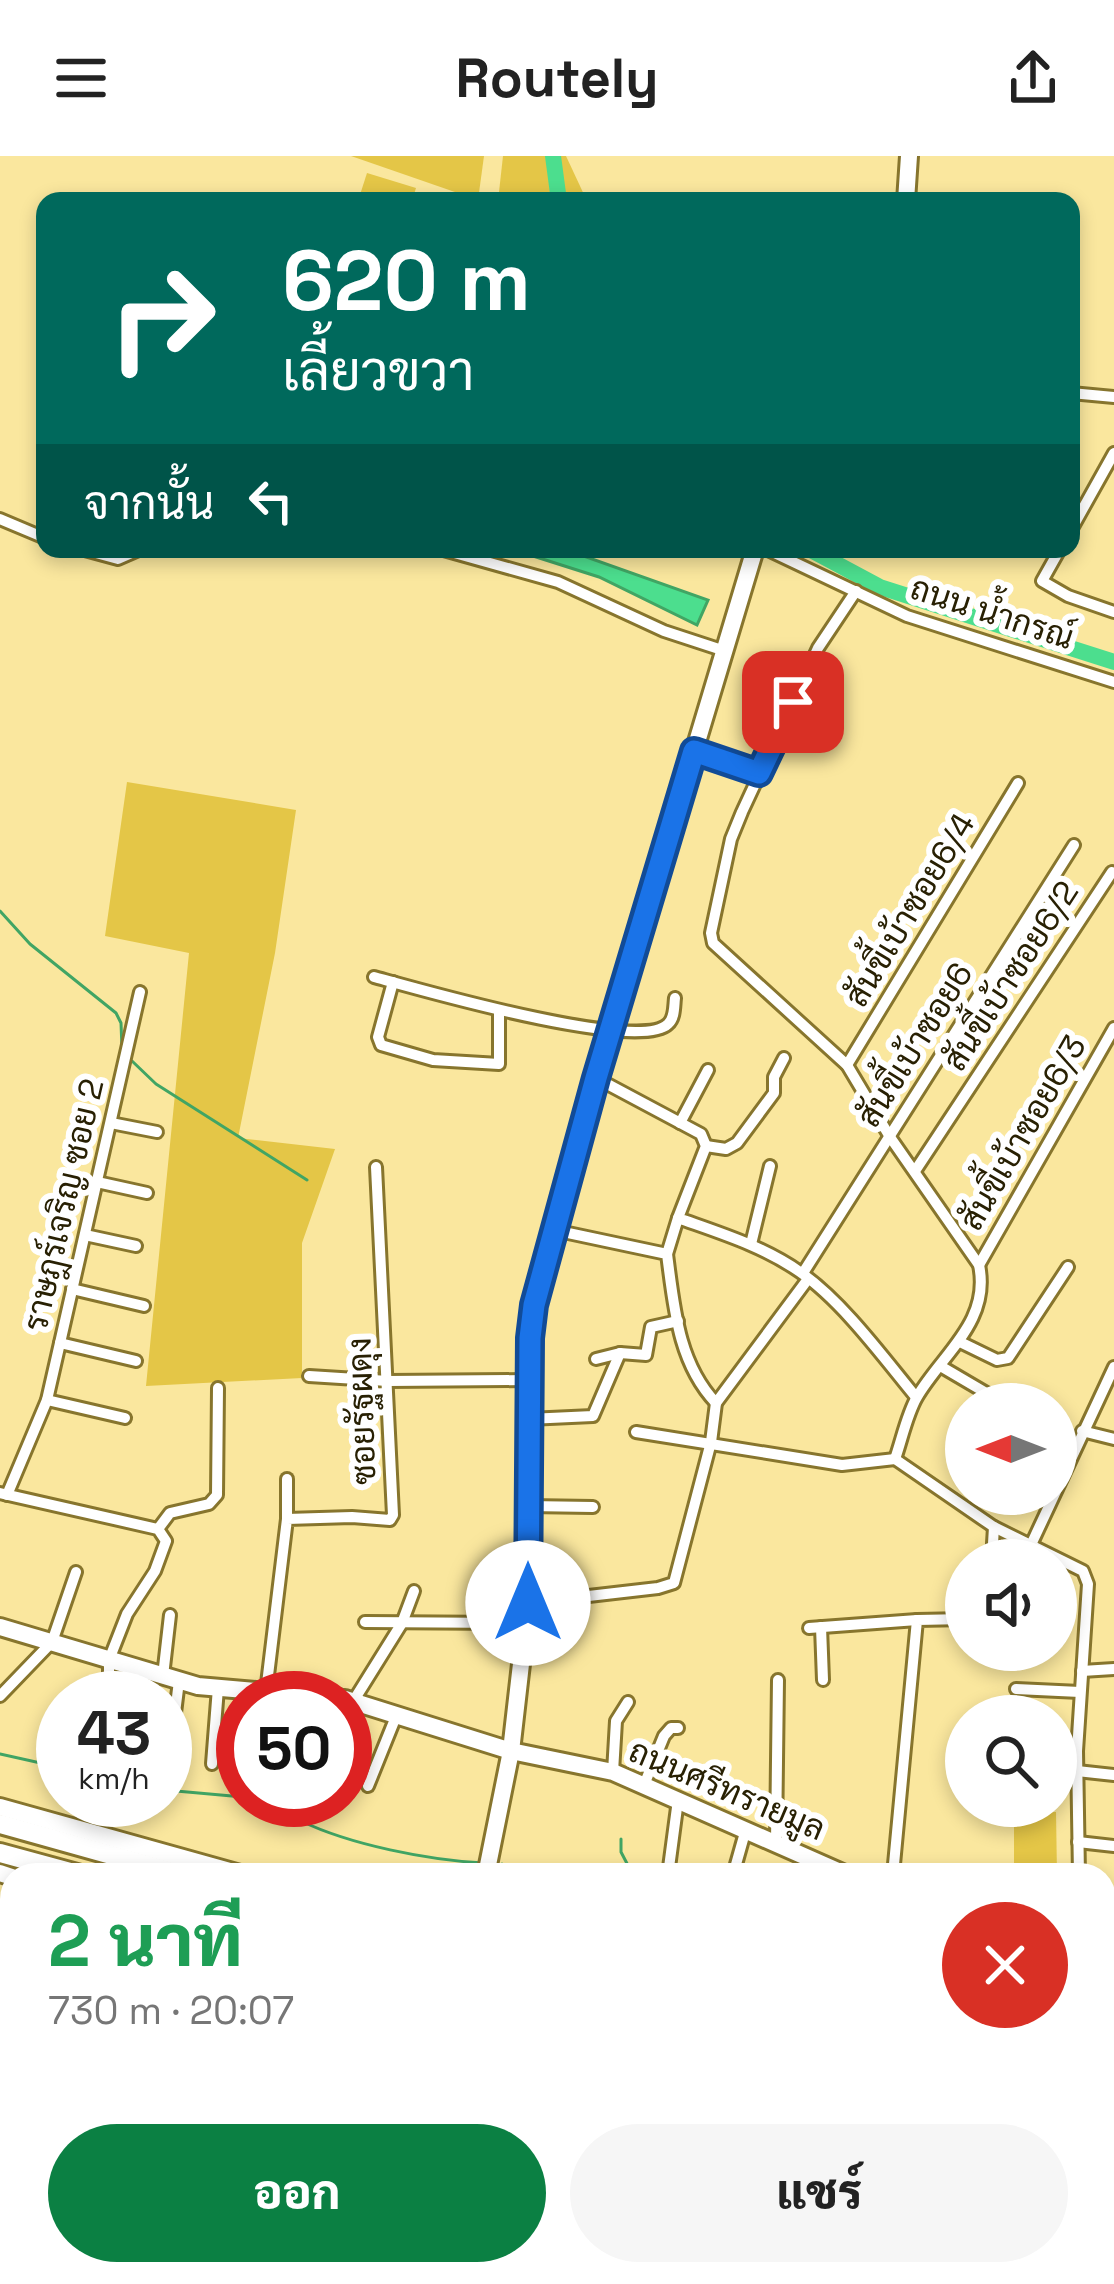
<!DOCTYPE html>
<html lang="th">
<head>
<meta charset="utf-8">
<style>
	body { margin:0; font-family:"Space Grotesk",Sarabun,sans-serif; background:#f6f6f6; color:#222; height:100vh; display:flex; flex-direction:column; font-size:45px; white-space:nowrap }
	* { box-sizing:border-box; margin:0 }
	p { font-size:39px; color:#767676 }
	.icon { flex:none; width:66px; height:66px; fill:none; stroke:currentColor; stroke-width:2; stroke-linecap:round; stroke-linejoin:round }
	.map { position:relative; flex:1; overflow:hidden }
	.panel { position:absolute; left:0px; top:1707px; width:1116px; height:423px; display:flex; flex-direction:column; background:#fff; border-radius:36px 36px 0 0; box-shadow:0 6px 18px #0003 }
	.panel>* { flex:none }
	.hud { position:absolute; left:36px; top:36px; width:1044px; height:366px; border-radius:24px; box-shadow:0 6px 18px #0003; background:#00695c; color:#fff; overflow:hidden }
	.needle { width:78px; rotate:270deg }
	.buttons { position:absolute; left:945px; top:1227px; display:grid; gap:24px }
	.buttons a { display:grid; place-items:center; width:132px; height:132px; border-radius:50%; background:#fff; box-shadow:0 6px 18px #0003; font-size:60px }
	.speed { position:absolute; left:36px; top:1515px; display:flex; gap:24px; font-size:60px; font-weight:700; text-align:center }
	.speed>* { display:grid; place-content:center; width:156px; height:156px; border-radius:50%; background:#fff; box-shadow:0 6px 18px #0003; line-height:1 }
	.speed small { font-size:30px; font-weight:400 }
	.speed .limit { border:18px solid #d22; background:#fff; color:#111 }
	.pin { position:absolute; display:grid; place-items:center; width:102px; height:102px; color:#fff; margin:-51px; border-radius:24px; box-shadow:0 6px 18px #0006 }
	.me { position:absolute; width:132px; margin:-66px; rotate:0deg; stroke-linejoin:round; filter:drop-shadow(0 0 9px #0008) }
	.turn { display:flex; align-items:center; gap:42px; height:252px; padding:0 48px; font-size:54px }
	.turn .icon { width:156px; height:156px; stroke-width:2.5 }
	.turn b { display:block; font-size:84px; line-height:102px }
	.then { display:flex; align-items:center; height:114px; padding:0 48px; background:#0003; gap:24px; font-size:45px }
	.round { display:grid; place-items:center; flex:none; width:126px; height:126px; border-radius:63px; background:#f6f6f6 }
	.overview { display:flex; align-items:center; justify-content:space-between; height:204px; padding:0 48px }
	h1 { font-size:72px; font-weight:800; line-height:90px; color:#1e9e55 }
	.cta { display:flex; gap:24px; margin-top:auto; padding:24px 48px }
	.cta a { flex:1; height:138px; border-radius:72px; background:#0b8043; color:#fff; font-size:48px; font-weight:800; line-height:138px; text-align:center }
	.cta a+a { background:#f6f6f6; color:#222 }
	header { display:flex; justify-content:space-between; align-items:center; height:156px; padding:0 48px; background:#fff; font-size:54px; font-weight:800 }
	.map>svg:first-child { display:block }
	.green { fill:#e4c647 }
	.water { fill:#4cde8e; stroke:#41a564; stroke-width:3 }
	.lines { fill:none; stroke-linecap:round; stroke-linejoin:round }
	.stream { stroke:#41a564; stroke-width:3 }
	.river { stroke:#4cde8e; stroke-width:16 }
	.street-casing { stroke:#87752d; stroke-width:16 }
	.secondary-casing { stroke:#87752d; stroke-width:22 }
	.primary-casing { stroke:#87752d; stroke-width:24 }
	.street { stroke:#fff; stroke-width:10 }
	.secondary { stroke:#fff; stroke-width:16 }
	.primary { stroke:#fff; stroke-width:18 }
	.route-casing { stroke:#114b97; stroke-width:30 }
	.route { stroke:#1a73e8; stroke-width:21 }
	.labels { text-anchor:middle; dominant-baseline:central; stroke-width:12; stroke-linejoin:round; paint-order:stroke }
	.street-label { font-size:33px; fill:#282003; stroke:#fff }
</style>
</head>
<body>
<header><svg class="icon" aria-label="menu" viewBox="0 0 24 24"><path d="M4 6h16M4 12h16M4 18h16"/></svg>Routely<svg class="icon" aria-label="share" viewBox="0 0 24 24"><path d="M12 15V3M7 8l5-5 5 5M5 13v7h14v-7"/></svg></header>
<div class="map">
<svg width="1114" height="2128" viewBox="0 0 1114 2128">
	<rect width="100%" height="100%" fill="#fae79e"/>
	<!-- green -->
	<g class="green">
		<path d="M 351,0 L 484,0 L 478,44 Z"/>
		<path d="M 503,0 L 566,0 L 587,45 L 498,45 Z"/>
		<path d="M 367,17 L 416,32 L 412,45 L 358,45 Z"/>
		<path d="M 127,626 L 296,654 L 275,797 L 238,982 L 335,993 L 302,1087 L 302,1222 L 146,1230 L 189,797 L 105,780 Z"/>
		<path d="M 1014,1656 L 1056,1656 L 1057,1719 L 1014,1719 Z"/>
	</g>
	<!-- water -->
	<path class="water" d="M 511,393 L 564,393 L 708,444 L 697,469 L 599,421 Z"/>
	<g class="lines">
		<!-- stream -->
		<g class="stream">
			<path d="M 0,755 L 30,788 L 116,857 L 121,867 L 122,893"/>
			<path d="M 132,905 L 156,928 L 307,1024"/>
			<path d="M 0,1598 L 63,1612"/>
			<path d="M 165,1634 L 243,1641"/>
			<path d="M 259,1644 C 275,1649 286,1658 301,1665 C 351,1689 428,1704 483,1707"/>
			<path d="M 621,1683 L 621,1696 L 633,1719"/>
			<path d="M 502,1708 L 521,1719"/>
			<path d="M 704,2118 L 705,2128"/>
		</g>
		<!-- river -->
		<g class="river">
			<path d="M 553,0 L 559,45"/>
			<path d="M 809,393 L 880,431 L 1114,506"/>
		</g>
		<!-- street casing -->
		<g class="street-casing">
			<g id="street">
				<path d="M 1071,237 L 1114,241"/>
				<path d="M 0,363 L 45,382"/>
				<path d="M 1071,374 L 1114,297"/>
				<path d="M 81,393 L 118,403 L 141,393"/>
				<path d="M 440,393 L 558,426 L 664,475 L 725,495"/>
				<path d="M 766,393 L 907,460 L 1114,526"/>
				<path d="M 1060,393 L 1042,425 L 1068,440 L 1114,456"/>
				<path d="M 856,435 L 818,492 L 742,656 L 731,683 L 711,777 L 713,787 L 847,909 L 890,981 L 979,1109 C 991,1166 942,1198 917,1241 C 907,1258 902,1283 895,1303"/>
				<path d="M 695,595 L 759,617"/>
				<path d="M 374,821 C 418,833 639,897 668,868 C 675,862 674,850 675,842"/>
				<path d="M 393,826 L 378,881 L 381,889 L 433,904 L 499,908 L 499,855"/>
				<path d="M 847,909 L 1018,627"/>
				<path d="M 596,922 L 701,978 L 706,990 L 678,1062 C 720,1077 763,1090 800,1116 C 843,1146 883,1201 916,1241"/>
				<path d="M 111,967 L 157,976"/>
				<path d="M 680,967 L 708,914"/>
				<path d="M 706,990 L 726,993 L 737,987 L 774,937 L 774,921 L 784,902"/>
				<path d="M 915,1015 L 1112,716"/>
				<path d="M 97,1026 L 147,1037"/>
				<path d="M 554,1074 L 667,1098 C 674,1151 678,1207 716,1247"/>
				<path d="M 85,1079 L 136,1090"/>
				<path d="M 751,1088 L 770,1010"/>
				<path d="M 667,1098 L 678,1062"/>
				<path d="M 979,1109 L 1114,872"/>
				<path d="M 803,1117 L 1074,689"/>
				<path d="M 72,1133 L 144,1150"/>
				<path d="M 960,1186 L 997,1204 L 1008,1202 L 1068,1111"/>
				<path d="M 60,1187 L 136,1205"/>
				<path d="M 596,1203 L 620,1197 L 646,1199 L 651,1171 L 678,1165"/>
				<path d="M 942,1211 L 1005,1248"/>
				<path d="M 309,1220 L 388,1225 L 527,1224"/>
				<path d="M 47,1244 L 125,1262"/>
				<path d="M 528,1263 L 593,1260 L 620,1197"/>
				<path d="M 1082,1275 L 1114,1283"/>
				<path d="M 636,1276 L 842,1309 L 895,1303"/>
				<path d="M 895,1303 L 994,1371 L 1083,1415 L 1088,1428 L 1077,1595 L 1079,1719"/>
				<path d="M 287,1323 L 287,1363"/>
				<path d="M 0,1337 L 158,1373 L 166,1385 L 155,1415 L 127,1458 L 109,1504 L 109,1542"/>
				<path d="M 7,1339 L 47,1244 L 140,836"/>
				<path d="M 528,1350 L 593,1351"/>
				<path d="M 158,1373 L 170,1357 L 209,1348 L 217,1339 L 218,1232"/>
				<path d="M 1030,1391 L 1114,1211"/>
				<path d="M 992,1404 L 994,1371"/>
				<path d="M 528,1447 L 658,1432 L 674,1427 L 711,1286 L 716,1247 L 808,1123"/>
				<path d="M 365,1466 L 526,1467"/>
				<path d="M 821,1471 L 823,1524"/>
				<path d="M 809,1472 L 917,1464"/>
				<path d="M 1082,1515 L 1114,1513"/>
				<path d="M 163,1520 L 170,1459"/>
				<path d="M 1016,1533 L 1080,1536"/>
				<path d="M 266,1536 L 287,1363 L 352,1361 L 390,1364 L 393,1359 L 376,1011"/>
				<path d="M 0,1540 L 52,1486 L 76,1416"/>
				<path d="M 354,1544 L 402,1467 L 414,1435"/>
				<path d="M 1056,1595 L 1077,1595"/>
				<path d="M 241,1599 L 243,1585"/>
				<path d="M 212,1608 L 218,1532"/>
				<path d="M 1077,1615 L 1114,1619"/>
				<path d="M 613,1616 L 616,1565 L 628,1546"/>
				<path d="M 165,1617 L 176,1616 L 178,1596 L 172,1581 L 179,1525"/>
				<path d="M 644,1629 L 664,1580 L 671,1572 L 678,1572"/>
				<path d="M 368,1630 L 397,1558"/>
				<path d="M 776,1686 L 778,1524"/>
				<path d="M 1078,1686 L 1114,1690"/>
				<path d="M 668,1719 L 678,1644"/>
				<path d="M 733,1719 L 746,1673"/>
				<path d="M 893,1719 L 917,1464 L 966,1463"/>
				<path d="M 1104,1799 L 1114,1800"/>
				<path d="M 0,1871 L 12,1873"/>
				<path d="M 274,2118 L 288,2123 L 296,2118"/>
				<path d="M 315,2118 L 345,2128"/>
				<path d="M 395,2118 L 428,2128"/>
				<path d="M 228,2128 L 233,2118"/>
				<path d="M 376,2128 L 380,2118"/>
				<path d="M 1000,2128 L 1001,2118"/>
			</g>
		</g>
		<!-- secondary casing -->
		<g class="secondary-casing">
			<g id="secondary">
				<path d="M 906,45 L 909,0"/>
				<path d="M 0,1471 L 198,1530 L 339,1542"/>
				<path d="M 345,1543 L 511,1595 L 613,1616 L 847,1719"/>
				<path d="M 0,1651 L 244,1719"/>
				<path d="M 0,1717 L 12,1721"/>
				<path d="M 486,1719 L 511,1595 L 528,1447 L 527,1224 L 534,1149 L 596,922 L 755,393"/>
				<path d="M 1104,1843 L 1114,1850"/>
				<path d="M 1104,1965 L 1114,1968"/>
				<path d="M 1104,2028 L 1114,2031"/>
				<path d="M 45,2128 L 46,2118"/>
			</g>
		</g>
		<!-- primary casing -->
		<g class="primary-casing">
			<g id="primary">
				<path d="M 0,1668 L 183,1719"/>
				<path d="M 0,1697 L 81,1719"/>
				<path d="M 1104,1983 L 1114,1986"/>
				<path d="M 1104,2010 L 1114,2013"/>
			</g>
		</g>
		<!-- street -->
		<use href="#street" class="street"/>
		<!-- secondary -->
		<use href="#secondary" class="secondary"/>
		<!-- primary -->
		<use href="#primary" class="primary"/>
	</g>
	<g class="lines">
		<!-- route casing -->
		<g class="route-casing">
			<path id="route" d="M 528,1447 L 530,1182 L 534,1149 L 596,922 L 694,595 L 759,617 L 793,546"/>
		</g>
		<!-- route -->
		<use href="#route" class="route"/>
	</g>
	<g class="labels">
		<!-- street labels -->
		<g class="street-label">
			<text transform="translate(992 457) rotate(18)">ถนน น้ำกรณ์</text>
			<text transform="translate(910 754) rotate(-59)">สันขี้เบ้าซอย6/4</text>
			<text transform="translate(1011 820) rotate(-57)">สันขี้เบ้าซอย6/2</text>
			<text transform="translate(915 889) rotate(-58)">สันขี้เบ้าซอย6</text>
			<text transform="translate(1023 977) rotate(-60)">สันขี้เบ้าซอย6/3</text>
			<text transform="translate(64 1049) rotate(-77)">ราษฎร์เจริญ ซอย 2</text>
			<text transform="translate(362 1255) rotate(-92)">ซอยรัฐผดุง</text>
			<text transform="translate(727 1634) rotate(23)">ถนนศรีทรายมูล</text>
		</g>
	</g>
</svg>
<div class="buttons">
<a><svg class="needle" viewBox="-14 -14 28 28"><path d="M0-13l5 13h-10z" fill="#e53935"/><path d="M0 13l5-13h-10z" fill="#767676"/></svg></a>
<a><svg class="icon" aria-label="sound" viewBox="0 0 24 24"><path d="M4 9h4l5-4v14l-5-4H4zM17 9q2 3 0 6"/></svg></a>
<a><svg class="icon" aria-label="search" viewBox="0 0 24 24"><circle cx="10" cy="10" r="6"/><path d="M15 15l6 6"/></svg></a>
</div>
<div class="speed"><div>43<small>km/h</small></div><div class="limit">50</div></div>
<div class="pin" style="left:793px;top:546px;background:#d93025"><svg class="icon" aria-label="arrive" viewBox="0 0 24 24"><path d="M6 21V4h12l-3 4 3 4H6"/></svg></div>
<svg class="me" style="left:528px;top:1447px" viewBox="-20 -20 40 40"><circle r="19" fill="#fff"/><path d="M0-13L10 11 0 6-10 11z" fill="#1a73e8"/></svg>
<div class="hud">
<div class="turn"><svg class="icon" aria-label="right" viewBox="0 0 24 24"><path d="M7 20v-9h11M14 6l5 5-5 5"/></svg><div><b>620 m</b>เลี้ยวขวา</div></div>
<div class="then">จากนั้น<svg class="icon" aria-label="left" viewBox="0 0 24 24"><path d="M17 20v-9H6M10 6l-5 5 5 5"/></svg></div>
</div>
<section class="panel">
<div class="overview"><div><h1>2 นาที</h1><p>730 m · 20:07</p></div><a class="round" style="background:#d93025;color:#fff"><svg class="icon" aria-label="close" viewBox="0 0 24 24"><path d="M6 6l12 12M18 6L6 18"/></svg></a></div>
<div class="cta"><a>ออก</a><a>แชร์</a></div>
</section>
</div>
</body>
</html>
